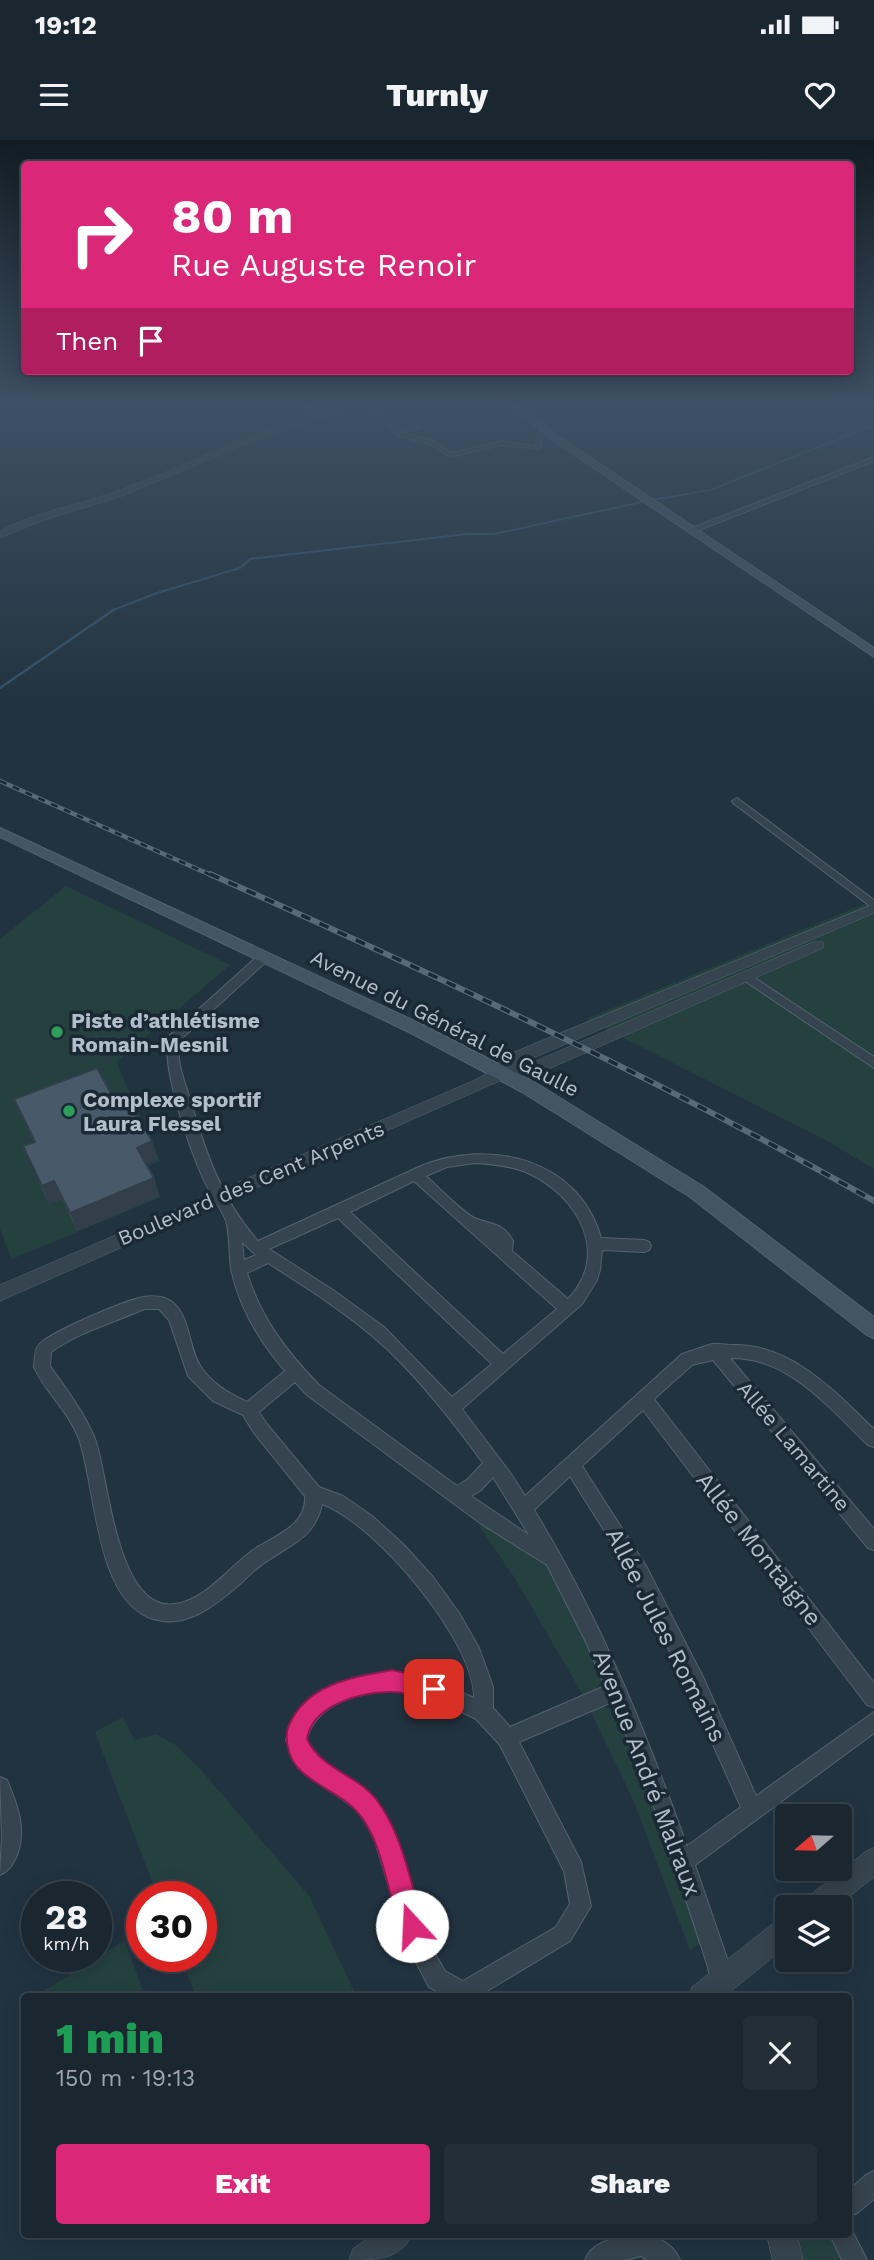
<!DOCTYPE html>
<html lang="en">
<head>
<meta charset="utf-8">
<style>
	body { margin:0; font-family:"Work Sans",sans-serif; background:#232e38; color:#f1f3f6; height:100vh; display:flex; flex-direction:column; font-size:26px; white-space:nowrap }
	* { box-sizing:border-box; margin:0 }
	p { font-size:23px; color:#9fa5ab }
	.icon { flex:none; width:38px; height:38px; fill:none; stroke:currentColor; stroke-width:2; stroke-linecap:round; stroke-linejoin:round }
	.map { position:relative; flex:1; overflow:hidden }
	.details { position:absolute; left:21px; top:1853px; width:831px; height:245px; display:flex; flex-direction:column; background:#1a2630; border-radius:7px; box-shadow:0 4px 18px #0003,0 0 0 2px #38434c }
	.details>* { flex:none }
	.guide { position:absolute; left:21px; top:21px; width:833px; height:214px; border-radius:7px; box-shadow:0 4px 18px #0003,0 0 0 2px #38434c; background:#db2777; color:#fff; overflow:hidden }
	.needle { width:46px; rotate:250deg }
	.buttons { position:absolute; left:775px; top:1664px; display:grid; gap:14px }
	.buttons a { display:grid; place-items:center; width:77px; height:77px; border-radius:7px; background:#1a2630; box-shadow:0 4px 18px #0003,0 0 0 2px #38434c; font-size:35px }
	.speed { position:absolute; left:21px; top:1741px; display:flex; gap:14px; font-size:35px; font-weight:700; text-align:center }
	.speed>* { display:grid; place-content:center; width:91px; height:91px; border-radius:50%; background:#1a2630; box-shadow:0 4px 18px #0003,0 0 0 2px #38434c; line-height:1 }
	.speed small { font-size:18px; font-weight:400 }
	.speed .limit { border:10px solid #d22; background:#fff; color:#111 }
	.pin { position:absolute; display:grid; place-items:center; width:60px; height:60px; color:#fff; margin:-30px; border-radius:14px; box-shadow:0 4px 10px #0006 }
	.me { position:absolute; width:77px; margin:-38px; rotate:340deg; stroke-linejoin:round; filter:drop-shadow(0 0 5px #0008) }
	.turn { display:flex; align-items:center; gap:24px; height:147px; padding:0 35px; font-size:32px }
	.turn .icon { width:91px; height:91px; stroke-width:2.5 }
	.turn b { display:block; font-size:49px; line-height:60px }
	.then { display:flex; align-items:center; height:66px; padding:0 35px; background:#0003; gap:14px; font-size:26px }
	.round { display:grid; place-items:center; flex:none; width:74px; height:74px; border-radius:7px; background:#232e38 }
	.head { display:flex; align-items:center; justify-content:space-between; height:119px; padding:0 35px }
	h1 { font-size:42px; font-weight:800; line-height:52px; color:#1e9e55 }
	.button { display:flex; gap:14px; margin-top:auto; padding:14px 35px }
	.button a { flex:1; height:80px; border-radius:7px; background:#db2777; color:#fff; font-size:28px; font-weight:800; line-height:80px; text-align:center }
	.button a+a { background:#232e38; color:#f1f3f6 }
	.status { display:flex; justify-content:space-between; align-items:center; height:49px; padding:0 35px; background:#1a2630; direction:ltr }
	.status svg { height:19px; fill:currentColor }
	header { display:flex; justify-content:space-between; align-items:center; height:91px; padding:0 35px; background:#1a2630; font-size:32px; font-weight:800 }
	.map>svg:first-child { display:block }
	.green { fill:#244140 }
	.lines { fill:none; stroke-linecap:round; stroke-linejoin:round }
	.stream-far1 { stroke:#345168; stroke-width:2 }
	.stream { stroke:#345168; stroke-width:2.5 }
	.minor-casing { stroke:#54626d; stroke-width:2 }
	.tertiary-casing { stroke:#54626d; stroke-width:1 }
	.secondary-casing { stroke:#54626d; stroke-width:2 }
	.minor { fill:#36444f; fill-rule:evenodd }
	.tertiary { fill:#36444f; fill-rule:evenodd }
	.secondary { fill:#445463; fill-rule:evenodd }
	.rail-far1-casing { stroke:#586977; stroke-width:4.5 }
	.rail-casing { stroke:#586977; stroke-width:6 }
	.rail-far1 { stroke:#1b2934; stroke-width:2.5; stroke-dasharray:7; stroke-linecap:butt }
	.rail { stroke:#1b2934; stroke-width:3.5; stroke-dasharray:10; stroke-linecap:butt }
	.wall { fill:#3e4d5a }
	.shaded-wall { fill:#323f4a }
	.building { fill:#485a69; stroke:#323f4a; stroke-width:2 }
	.route { fill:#db2777; stroke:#8e194d; stroke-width:2 }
	.leisure-dot { fill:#2e9e5b; stroke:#1b2934; stroke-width:2.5 }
	.labels { text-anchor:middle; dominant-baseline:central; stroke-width:7; stroke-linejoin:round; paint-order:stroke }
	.poi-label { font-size:21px; font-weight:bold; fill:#b2bfca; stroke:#1b2934; text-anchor:start }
	.street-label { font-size:21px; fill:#b2bfca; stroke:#1b2934 }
	.near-street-label { font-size:24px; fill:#b2bfca; stroke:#1b2934 }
</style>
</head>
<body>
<div class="status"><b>19:12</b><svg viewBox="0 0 49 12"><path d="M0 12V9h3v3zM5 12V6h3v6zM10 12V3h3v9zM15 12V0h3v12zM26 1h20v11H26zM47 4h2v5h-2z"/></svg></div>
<header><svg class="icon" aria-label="menu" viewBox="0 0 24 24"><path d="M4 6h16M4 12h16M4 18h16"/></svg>Turnly<svg class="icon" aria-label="heart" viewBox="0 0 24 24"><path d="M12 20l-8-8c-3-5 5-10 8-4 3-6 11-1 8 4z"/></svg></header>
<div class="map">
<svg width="874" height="2120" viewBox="0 0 874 2120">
	<rect width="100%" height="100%" fill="#223340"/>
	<!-- green -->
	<g class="green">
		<path d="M 66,746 L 230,825 L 116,922 L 160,1021 L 145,1028 L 161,1057 L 12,1119 L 0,1089 L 0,799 Z"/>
		<path d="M 874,760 L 874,1029 L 829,1002 L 586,879 Z"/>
		<path d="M 486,1383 L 548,1426 L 603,1539 L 594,1552 L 584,1557 L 516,1440 L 480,1387 Z"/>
		<path d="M 603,1566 L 619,1573 L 642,1628 L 702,1802 L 690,1810 L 634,1662 L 590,1570 Z"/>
		<path d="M 123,1577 L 134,1600 L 156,1594 L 174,1604 L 201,1630 L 309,1756 L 357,1857 L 196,1857 L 181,1817 L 201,1816 L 201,1757 L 158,1757 L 95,1592 Z"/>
		<path d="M 125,1800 L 145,1857 L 34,1857 Z"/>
		<path d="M 793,2095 L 832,2095 L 846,2120 L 799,2120 Z"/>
	</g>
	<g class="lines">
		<!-- stream-far1 -->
		<g class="stream-far1">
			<path d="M 652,360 L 710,350 L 874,285"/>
			<path d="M 111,471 L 157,453 L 240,428 L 250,419 L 467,394 L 494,394 L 642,362"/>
		</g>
		<!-- stream -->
		<path class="stream" d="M 0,548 L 115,469"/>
		<!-- minor casing -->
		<g class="minor-casing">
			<g id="minor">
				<path d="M 304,267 L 310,267 L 316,278 L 312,278 Z"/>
				<path d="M 366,267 L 373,267 L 398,290 L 419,286 L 419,288 L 401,293 L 434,301 L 451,313 L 502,301 L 535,306 L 539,292 L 544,293 L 540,309 L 502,305 L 450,317 L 430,304 L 398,296 Z"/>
				<path d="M 874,317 L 874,321 L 694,392 L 687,390 Z"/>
				<path d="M 737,658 L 874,760 L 874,769 L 733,663 L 732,661 Z"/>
				<path d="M 264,813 L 270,817 L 268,820 L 180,900 C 175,920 184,939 190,959 C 205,1010 221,1060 258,1101 L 421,1026 C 490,998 579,1019 601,1098 L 644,1100 L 649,1102 L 651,1106 L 649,1110 L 644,1112 L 602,1110 L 600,1130 L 597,1140 L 582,1164 L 462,1269 L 511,1334 L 525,1356 L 682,1214 C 691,1211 703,1207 712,1204 C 717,1203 727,1205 733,1205 C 792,1204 835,1252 874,1289 L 874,1307 L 868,1305 C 829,1268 789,1217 730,1218 L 874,1389 L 874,1410 L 868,1408 L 713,1220 L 692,1225 L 654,1259 L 874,1543 L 874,1567 L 867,1565 L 643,1270 L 582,1326 L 646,1426 L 703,1537 L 756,1656 L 874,1572 L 874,1593 L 695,1725 L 730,1827 L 731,1841 L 728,1849 L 720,1852 L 712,1849 L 708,1827 C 679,1738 650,1648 612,1562 L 519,1602 L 581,1722 L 591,1766 L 570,1801 L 477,1857 L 448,1857 L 429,1847 L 407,1805 L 374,1698 L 360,1672 L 298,1628 L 286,1600 L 294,1578 L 302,1566 L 313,1556 L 332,1546 L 362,1536 L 392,1532 L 434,1540 L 474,1558 C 475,1501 375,1383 322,1364 C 316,1395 293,1404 270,1419 C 259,1426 250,1434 241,1443 C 215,1466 183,1492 148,1477 C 95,1454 96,1348 79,1299 C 69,1272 46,1253 34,1227 C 35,1221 34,1211 38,1206 C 45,1194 128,1159 144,1157 C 149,1156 160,1156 165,1158 C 191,1168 187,1207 201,1227 C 212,1244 230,1254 247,1262 L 285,1231 C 260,1202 239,1167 231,1129 C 229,1115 230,1093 226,1081 C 221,1067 209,1053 203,1038 C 191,1011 158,921 170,895 L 260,814 ZM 475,1023 C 494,1024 511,1026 528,1033 C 578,1056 611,1114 568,1159 L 512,1111 L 513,1101 C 503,1083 493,1085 477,1079 C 466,1076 436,1045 426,1036 L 447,1027 ZM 414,1041 L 557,1169 L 503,1214 L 350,1072 ZM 338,1078 L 492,1224 L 452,1257 L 384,1187 L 333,1150 L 269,1109 ZM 242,1102 L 256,1115 L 244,1120 ZM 268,1123 C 309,1149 350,1175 386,1208 C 423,1243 454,1283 483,1323 L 468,1339 L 457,1346 L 319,1245 C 286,1211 261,1178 247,1133 ZM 144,1169 L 159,1169 L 169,1180 L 188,1236 L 213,1261 L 243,1275 L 254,1293 L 305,1356 C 307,1386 274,1396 253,1410 C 229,1427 206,1460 175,1464 C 116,1473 109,1337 95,1299 C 84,1272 66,1249 50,1226 L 51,1212 C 79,1192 113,1183 144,1169 ZM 295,1242 L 307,1255 L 480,1383 L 547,1425 L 586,1502 L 605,1546 L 510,1587 L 493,1568 L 493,1547 L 479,1508 L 459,1473 L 433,1437 L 403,1404 L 372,1376 L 343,1356 L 319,1347 L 266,1283 L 259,1272 ZM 570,1336 L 634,1438 L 689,1551 L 741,1667 L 687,1706 C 645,1589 599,1476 534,1370 ZM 493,1337 L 529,1395 L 471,1356 L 480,1351 ZM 392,1550 L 433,1558 L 476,1579 L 500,1605 L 564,1731 L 570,1764 L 556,1787 L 463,1841 L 445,1831 L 427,1800 L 393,1694 L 374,1658 L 312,1614 L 306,1600 C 317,1562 357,1554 392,1550 Z"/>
				<path d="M 746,832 L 874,917 L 874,928 L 742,839 L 740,836 Z"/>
				<path d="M 0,1637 L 7,1640 C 17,1664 27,1689 17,1715 C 13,1724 9,1731 0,1735 L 2,1696 Z"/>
				<path d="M 874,2031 L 874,2059 L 857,2073 L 849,2077 L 849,2050 L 866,2035 Z"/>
				<path d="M 849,2086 L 850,2087 L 867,2120 L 842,2120 L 830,2095 L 849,2095 Z"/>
				<path d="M 629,2095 C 649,2095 671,2098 680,2120 L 647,2120 L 641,2116 L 624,2120 L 585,2120 C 592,2102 612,2099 629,2095 Z"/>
			</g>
		</g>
		<!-- tertiary casing -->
		<g class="tertiary-casing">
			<g id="tertiary">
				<path d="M 345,267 L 361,267 L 268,295 L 119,357 L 44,380 L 0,398 L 0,391 C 35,372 75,366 112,353 C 191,325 263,284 345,267 Z"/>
				<path d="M 874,764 L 874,773 L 514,926 L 527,925 L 813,802 L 823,802 L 823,808 L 535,935 L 504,939 L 0,1161 L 0,1145 L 475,940 L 495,929 L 503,917 Z"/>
				<path d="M 874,1708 L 874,1737 L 835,1768 L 801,1768 L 805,1759 L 865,1712 Z"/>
				<path d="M 788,1775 L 788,1805 L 724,1857 L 689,1857 L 692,1847 L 779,1779 Z"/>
				<path d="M 373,2095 L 412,2095 C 400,2120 376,2120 349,2120 L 353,2109 Z"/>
				<path d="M 767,2095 L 797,2095 L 803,2120 L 773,2120 Z"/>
			</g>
		</g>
		<!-- secondary casing -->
		<g class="secondary-casing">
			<g id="secondary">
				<path d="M 513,267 L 523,267 L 557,295 L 874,508 L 874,517 L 551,299 Z"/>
				<path d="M 0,688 L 423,885 L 534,942 L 704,1047 L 874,1177 L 874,1198 L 867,1195 L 690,1057 L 522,952 L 411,893 L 0,697 Z"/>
			</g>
		</g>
		<!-- minor -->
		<use href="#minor" class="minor"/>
		<!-- tertiary -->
		<use href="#tertiary" class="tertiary"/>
		<!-- secondary -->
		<use href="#secondary" class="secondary"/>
		<!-- rail-far1 casing -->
		<g class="rail-far1-casing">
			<path id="rail-far1" d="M 0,641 L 213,736"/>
		</g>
		<!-- rail casing -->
		<g class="rail-casing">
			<path id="rail" d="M 210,734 C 436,835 659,939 874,1061"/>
		</g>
		<!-- rail-far1 -->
		<use href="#rail-far1" class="rail-far1"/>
		<!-- rail -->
		<use href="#rail" class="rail"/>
	</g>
	<!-- wall -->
	<path class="wall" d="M 14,959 L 119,968 L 158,1019 L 146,1024 L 154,1038 L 159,1056 L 77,1091 L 62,1059 L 49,1064 L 23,1006 L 34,1002 Z"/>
	<!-- shaded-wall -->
	<g class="shaded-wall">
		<path d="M 152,1001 L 158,1019 L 143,1026 L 137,1008 Z"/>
		<path d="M 154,1038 L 159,1056 L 77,1091 L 70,1073 Z"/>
		<path d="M 54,1041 L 62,1059 L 49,1064 L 42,1046 Z"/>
	</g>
	<!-- building -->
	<path class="building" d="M 97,928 L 119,968 L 131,964 L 152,1001 L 137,1008 L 154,1038 L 70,1073 L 54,1041 L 42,1046 L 23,1006 L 35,1002 L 14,959 Z"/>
	<!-- sky -->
	<linearGradient id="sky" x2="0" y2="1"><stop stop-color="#131c23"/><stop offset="0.47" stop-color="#3e5064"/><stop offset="1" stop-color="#3e5064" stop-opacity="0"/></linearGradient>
	<rect width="874" height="564" fill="url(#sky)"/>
	<!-- route -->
	<path class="route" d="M 392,1530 L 442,1541 L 445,1549 L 442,1556 C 426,1563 409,1552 393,1552 C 362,1551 312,1565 307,1599 C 321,1629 357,1635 376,1659 C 403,1694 411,1746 424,1786 L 420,1795 L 412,1798 L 403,1795 C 388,1759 384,1704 359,1674 C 344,1655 316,1647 299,1629 C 289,1619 283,1598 289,1585 C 307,1544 352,1537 392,1530 Z"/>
	<!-- markers -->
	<g class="leisure-dot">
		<circle cx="57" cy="892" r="7"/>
		<circle cx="69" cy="971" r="7"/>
	</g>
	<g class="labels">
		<!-- poi labels -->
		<g class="poi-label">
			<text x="71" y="880">Piste d’athlétisme<tspan x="71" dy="24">Romain-Mesnil</tspan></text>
			<text x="83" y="959">Complexe sportif<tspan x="83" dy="24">Laura Flessel</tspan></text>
		</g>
		<!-- street labels -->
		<g class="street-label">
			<text transform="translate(445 883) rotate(27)">Avenue du Général de Gaulle</text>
			<text transform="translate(251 1043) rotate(-23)">Boulevard des Cent Arpents</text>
			<text transform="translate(794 1306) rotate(50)">Allée Lamartine</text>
		</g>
		<!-- near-street labels -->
		<g class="near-street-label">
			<text transform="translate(759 1409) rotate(52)">Allée Montaigne</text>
			<text transform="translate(666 1495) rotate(63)">Allée Jules Romains</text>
			<text transform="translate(647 1633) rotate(69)">Avenue André Malraux</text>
		</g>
	</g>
</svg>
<div class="buttons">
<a><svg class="needle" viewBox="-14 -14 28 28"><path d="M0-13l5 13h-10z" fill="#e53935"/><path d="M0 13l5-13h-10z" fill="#9fa5ab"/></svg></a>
<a><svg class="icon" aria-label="layers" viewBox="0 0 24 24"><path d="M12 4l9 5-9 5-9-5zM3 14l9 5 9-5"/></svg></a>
</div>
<div class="speed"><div>28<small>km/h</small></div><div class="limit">30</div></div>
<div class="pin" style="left:434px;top:1549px;background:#d93025"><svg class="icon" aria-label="arrive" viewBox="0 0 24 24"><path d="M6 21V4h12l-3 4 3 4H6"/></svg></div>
<svg class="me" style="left:412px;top:1786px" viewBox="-20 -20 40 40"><circle r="19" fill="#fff"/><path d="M0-13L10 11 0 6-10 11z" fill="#db2777"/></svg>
<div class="guide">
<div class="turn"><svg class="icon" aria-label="right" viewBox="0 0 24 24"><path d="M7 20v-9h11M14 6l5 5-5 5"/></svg><div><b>80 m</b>Rue Auguste Renoir</div></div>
<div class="then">Then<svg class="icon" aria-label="arrive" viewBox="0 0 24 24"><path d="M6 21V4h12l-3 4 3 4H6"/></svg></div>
</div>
<section class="details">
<div class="head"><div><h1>1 min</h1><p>150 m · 19:13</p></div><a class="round"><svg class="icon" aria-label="close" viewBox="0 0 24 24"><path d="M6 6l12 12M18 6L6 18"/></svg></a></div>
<div class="button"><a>Exit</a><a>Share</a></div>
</section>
</div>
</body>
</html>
